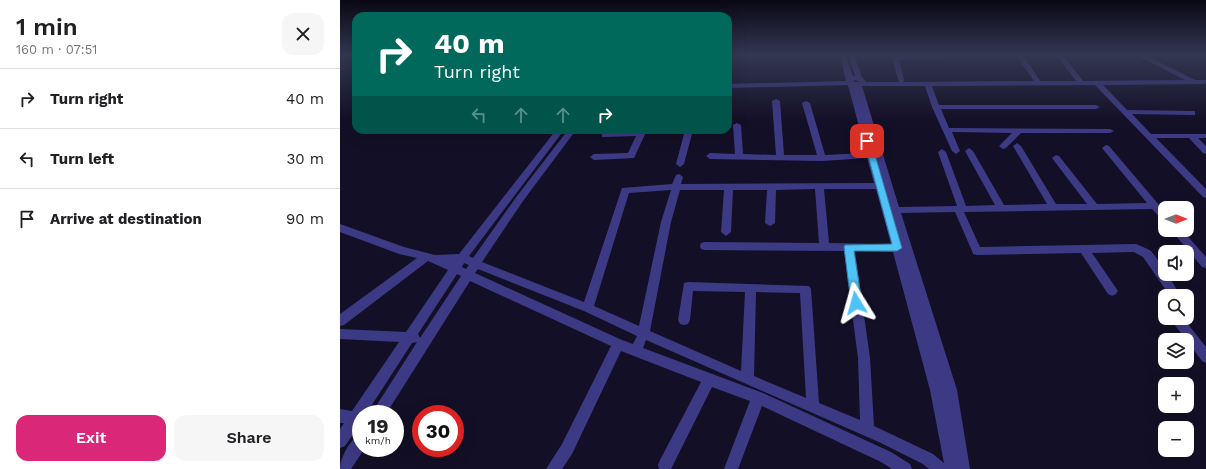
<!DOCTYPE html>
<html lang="en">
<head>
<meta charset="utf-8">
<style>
	body { margin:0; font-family:"Work Sans",sans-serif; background:#f6f6f6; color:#202124; height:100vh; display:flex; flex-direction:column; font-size:15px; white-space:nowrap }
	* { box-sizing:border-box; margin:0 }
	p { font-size:13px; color:#757577 }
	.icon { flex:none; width:22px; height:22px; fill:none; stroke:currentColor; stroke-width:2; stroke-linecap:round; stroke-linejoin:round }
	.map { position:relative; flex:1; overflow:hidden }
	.drawer { display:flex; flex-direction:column; background:#fff; width:340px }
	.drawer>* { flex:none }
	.top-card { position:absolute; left:12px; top:12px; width:380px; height:122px; border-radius:12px; box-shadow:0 4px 16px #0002; background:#00695c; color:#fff; overflow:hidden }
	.needle { width:26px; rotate:90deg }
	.tools { position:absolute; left:818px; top:201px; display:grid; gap:8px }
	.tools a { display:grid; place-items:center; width:36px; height:36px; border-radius:8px; background:#fff; box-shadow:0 4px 16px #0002; font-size:20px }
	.speed { position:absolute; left:12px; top:405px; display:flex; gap:8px; font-size:20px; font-weight:700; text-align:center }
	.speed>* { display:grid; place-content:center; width:52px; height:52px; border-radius:50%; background:#fff; box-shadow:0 4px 16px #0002; line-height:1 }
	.speed small { font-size:10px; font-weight:400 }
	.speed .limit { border:6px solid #d22; background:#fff; color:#111 }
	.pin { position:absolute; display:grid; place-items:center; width:34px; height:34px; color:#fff; margin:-17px; border-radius:8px; box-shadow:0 2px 6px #0006 }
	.me { position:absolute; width:44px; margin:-22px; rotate:352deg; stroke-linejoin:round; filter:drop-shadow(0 0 3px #0008) }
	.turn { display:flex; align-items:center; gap:14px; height:84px; padding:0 16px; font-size:18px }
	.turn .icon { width:52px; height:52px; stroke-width:2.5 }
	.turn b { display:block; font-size:28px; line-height:34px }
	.lanes { display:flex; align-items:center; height:38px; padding:0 16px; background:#0003; justify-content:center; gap:20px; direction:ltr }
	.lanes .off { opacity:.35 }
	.round { display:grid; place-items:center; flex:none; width:42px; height:42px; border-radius:12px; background:#f6f6f6 }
	.overview { display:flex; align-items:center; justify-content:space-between; height:68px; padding:0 16px }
	h1 { font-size:24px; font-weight:600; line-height:30px }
	.action { display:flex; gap:8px; margin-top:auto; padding:8px 16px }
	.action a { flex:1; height:46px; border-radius:12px; background:#db2777; color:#fff; font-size:16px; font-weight:600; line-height:46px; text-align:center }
	.action a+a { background:#f6f6f6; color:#202124 }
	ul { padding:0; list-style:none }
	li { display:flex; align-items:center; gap:12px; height:60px; padding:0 16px; border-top:1px solid #e0e0e0 }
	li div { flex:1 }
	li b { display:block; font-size:15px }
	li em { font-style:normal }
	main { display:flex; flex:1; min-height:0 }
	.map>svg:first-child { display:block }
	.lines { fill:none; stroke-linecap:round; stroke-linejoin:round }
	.minor { fill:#3d3a85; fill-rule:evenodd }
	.route { fill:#4fc3f7; stroke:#337fa1 }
</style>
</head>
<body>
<main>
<section class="drawer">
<div class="overview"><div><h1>1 min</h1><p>160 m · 07:51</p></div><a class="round"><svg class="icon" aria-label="close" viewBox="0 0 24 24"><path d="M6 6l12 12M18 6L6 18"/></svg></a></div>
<ul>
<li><svg class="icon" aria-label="right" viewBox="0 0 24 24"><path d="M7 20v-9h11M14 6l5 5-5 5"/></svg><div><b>Turn right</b></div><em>40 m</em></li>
<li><svg class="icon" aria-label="left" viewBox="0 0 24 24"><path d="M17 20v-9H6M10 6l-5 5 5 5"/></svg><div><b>Turn left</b></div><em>30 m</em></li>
<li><svg class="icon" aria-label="arrive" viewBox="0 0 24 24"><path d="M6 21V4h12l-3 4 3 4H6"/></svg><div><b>Arrive at destination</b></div><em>90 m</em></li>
</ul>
<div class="action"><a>Exit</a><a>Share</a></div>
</section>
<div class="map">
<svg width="866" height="469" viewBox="0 0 866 469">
	<rect width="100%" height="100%" fill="#130f26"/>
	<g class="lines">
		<!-- minor -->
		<g class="minor">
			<path d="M 500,55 L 506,55 L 513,76 L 515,76 L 508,55 L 514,55 L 522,77 L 526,82 L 559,82 L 551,55 L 602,56 L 599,58 L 559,60 L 564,80 L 563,82 L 694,81 L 676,55 L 683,55 L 700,81 L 736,81 L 716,55 L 723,55 L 743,81 L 845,80 L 796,55 L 805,55 L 855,80 L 866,80 L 865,84 L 763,85 L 787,110 L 855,111 L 855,115 L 852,115 L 792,114 L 811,134 L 866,134 L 866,138 L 858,138 L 866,146 L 866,154 L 863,153 L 849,138 L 816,138 L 866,189 L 866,198 L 863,197 L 755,85 L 592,86 L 599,105 L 756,105 L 760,107 L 756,109 L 601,109 L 609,128 L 770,129 L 774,131 L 770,133 L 681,133 L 666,148 L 663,149 L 659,146 L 672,133 L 612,132 L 620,151 L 616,154 L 612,151 L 592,107 L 585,86 L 522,86 L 559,207 L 617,206 L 598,152 L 602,149 L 606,152 L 626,206 L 655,205 L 625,151 L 629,148 L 633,151 L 664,205 L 707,204 L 673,146 L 677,143 L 681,146 L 716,204 L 747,204 L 712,158 L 716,155 L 719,156 L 757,204 L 807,203 L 762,148 L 766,145 L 769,146 L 825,212 L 825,221 L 822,220 L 812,209 L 624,212 L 640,247 L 796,244 C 800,246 807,248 811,251 C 816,256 839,291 840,296 L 830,296 L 803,257 L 794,252 L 752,253 L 778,291 L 776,294 L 772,296 L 768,294 L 741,253 L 637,255 L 633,254 L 632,251 L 615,212 L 561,213 L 617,390 L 630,469 L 589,469 L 583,464 L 541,443 L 306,340 L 303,348 L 423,393 L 551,452 L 570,464 L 572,469 L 552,469 L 541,462 L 422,406 L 398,469 L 384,469 L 410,401 L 372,387 L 331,469 L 319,469 L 318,465 L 320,460 L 361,382 L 281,351 L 232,454 L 222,469 L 206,469 L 222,444 L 271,346 L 130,281 L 46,414 L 31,414 L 77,342 L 72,343 L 26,414 L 21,414 L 21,423 L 5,446 L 0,448 L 0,429 L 4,423 L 0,423 L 0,409 L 12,411 L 59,342 L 0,339 L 0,329 L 66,332 L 108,270 L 88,261 L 4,325 L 0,326 L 0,314 L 77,258 L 59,254 L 0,232 L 0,224 L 64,247 L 95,255 L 119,254 L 216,130 L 224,130 L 129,256 L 133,258 L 177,196 L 228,130 L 236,130 L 183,201 L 142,262 L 244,302 L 282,188 L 332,184 L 336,175 L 339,174 L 343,177 L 341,184 L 534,183 L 527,158 L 482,161 L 370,159 L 366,156 L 370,153 L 395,154 L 393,125 L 397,123 L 401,125 L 403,154 L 436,155 L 432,101 L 436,99 L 440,101 L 444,155 L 477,155 L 462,103 L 466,101 L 470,103 L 485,155 L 526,153 L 508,85 L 388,88 L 388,84 L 506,81 ZM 515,80 L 518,81 L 519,82 L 513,82 ZM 475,189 L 479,243 L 365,242 L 361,243 L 360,246 L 361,249 L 365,250 L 504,251 L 518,358 L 520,420 L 479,403 L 471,289 L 469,286 L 348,282 L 344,283 L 338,320 L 340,324 L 344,325 L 348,324 L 350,320 L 353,291 L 405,292 L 401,371 L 310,331 L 331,222 L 340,190 L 384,190 L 381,232 L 386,236 L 391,232 L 393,190 L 427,190 L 425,223 L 430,226 L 435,223 L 436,190 ZM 484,189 L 536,189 L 551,244 L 489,243 ZM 331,190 L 321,222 L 299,326 L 254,306 L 289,193 ZM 515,251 L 553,252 L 590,390 L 604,463 L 593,454 L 534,426 L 530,358 ZM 124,263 L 129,265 L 126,269 L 122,267 ZM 138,269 L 244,311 L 297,336 L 293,344 L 282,340 L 135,273 ZM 117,274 L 121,276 L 80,338 L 78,334 ZM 416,292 L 460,293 L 466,398 L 414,376 Z"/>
			<path d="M 307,130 L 294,158 L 254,160 L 250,157 L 254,154 L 288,153 L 296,136 L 265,137 L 262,137 L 262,133 Z"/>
			<path d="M 345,130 L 353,130 L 344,164 L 340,167 L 336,164 Z"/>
			<path d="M 831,230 L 842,230 L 866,257 L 866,268 L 862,267 Z"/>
			<path d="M 833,318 L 843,318 L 866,347 L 866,363 L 862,361 L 834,324 Z"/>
			<path d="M 21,434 L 21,448 L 25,448 L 11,469 L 0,469 C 0,458 10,439 21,434 Z"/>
		</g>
	</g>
	<!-- sky -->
	<linearGradient id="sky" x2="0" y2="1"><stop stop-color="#0a0815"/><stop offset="0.45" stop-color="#333752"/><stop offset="1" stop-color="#333752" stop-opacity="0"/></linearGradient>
	<rect width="866" height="121" fill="url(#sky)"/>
	<!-- route -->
	<path class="route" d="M 525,140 L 531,141 L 562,248 L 557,251 L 514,251 L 522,303 L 516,307 L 511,303 L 504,247 L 505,245 L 552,244 L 524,141 Z"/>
</svg>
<div class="tools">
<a><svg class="needle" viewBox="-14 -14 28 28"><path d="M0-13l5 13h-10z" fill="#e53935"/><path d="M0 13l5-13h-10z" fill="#757577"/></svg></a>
<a><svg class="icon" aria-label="sound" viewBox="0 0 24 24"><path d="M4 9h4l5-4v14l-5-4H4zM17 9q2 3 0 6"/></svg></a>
<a><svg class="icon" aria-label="search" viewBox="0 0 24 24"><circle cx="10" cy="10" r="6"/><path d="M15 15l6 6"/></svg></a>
<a><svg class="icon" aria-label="layers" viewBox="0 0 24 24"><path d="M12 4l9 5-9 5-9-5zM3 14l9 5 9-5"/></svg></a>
<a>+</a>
<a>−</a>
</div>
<div class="speed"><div>19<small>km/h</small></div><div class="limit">30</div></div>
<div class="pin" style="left:527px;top:141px;background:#d93025"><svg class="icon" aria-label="arrive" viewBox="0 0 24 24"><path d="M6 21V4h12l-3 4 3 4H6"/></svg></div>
<svg class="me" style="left:516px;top:303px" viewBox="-20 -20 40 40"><path d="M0-17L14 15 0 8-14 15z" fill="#4fc3f7" stroke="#fff" stroke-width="4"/></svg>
<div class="top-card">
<div class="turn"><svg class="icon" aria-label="right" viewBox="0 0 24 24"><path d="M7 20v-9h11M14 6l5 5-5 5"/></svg><div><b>40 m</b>Turn right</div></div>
<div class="lanes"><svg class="icon off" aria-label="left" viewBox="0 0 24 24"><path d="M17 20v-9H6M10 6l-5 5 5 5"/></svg><svg class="icon off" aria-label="ahead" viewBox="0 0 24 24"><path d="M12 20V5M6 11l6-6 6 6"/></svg><svg class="icon off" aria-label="ahead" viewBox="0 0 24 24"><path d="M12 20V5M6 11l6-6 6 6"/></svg><svg class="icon" aria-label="right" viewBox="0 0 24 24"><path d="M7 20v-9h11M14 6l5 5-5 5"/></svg></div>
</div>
</div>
</main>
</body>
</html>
